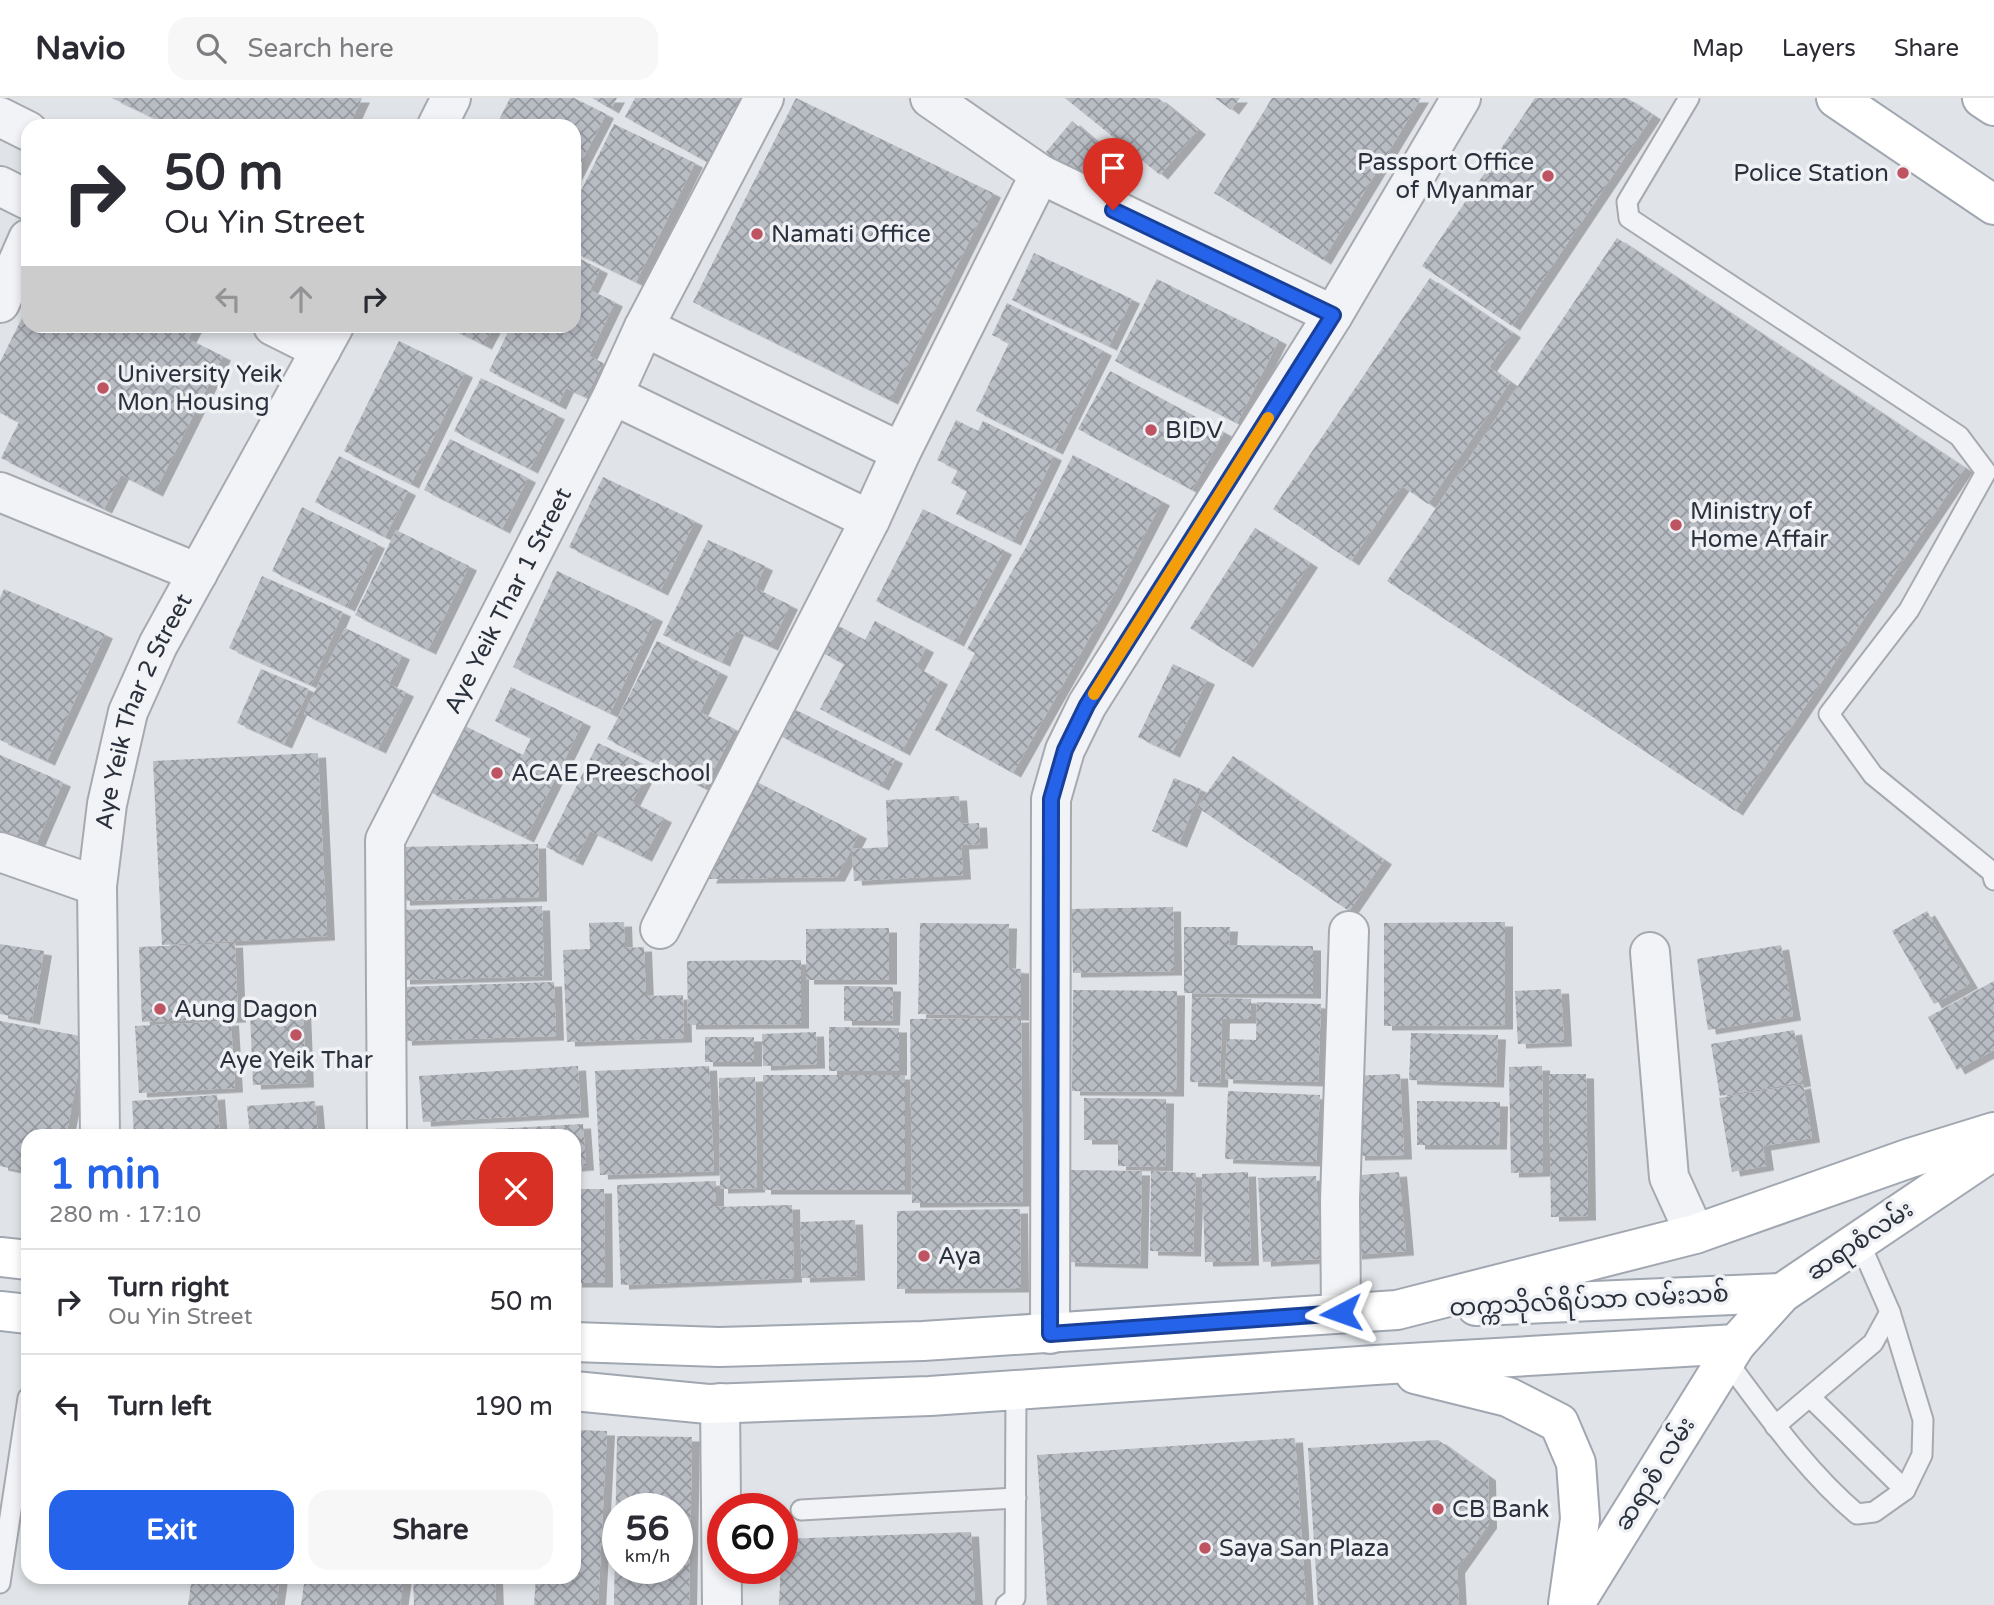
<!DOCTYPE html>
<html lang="en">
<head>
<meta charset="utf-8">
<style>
	body { margin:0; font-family:"Varela Round","Noto Sans Myanmar",sans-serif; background:#f7f7f7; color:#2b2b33; height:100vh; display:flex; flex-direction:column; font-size:26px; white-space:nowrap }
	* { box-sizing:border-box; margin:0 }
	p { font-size:23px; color:#7c7c81 }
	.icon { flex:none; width:38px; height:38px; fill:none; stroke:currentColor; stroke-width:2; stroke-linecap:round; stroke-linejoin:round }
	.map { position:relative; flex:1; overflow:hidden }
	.side { position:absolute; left:21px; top:1031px; width:560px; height:455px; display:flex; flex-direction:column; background:#fff; border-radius:21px; box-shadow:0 4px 10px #0003 }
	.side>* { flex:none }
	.guide { position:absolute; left:21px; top:21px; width:560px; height:214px; border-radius:21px; box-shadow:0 4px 10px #0003; background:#fff; color:#2b2b33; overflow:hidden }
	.speed { position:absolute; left:602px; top:1395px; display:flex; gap:14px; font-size:35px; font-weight:700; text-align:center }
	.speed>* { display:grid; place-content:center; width:91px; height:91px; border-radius:50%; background:#fff; box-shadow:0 4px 10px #0003; line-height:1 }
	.speed small { font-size:18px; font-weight:400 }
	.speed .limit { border:10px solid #d22; background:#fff; color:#111 }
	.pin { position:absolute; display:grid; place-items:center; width:60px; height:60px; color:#fff; margin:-72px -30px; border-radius:50% 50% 50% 0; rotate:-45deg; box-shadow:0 0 7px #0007 }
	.pin .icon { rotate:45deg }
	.me { position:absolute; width:77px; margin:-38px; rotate:266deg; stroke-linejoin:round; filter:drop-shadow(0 0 5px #0008) }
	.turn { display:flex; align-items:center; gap:24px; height:147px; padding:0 28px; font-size:32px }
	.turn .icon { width:91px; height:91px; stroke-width:2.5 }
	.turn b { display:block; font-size:49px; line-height:60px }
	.lanes { display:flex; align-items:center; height:66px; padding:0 28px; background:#0003; justify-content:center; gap:35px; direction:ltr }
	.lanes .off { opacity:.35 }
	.round { display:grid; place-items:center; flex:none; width:74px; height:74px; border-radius:21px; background:#f7f7f7 }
	.headline { display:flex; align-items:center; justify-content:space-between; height:119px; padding:0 28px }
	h1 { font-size:42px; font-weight:700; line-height:52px; color:#2563eb }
	.button { display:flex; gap:14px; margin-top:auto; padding:14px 28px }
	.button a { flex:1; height:80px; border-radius:21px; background:#2563eb; color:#fff; font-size:28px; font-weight:700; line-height:80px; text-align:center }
	.button a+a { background:#f7f7f7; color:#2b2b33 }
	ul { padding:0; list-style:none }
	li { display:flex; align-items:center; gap:21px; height:105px; padding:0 28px; border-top:2px solid #e1e1e2 }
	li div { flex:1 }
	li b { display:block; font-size:26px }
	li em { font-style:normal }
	header { display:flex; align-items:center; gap:42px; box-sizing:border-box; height:98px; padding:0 35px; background:#fff; border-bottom:2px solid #e1e1e2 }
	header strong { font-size:33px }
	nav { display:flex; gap:38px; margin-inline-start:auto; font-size:24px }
	.search { width:490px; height:63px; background:#f7f7f7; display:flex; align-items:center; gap:18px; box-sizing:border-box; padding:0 24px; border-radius:21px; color:#7c7c81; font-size:26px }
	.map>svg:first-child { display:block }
	.building { fill:url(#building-cross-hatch); fill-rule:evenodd; filter:url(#shadow) }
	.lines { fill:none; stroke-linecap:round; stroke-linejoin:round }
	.service-casing { stroke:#a6aab0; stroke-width:23 }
	.minor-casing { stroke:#a6aab0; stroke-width:42 }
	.primary-casing { stroke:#a0a7b1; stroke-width:42 }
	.service { stroke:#f2f3f6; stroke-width:19 }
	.minor { stroke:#f2f3f6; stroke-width:38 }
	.primary { stroke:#fff; stroke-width:38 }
	.route-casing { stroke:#184099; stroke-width:18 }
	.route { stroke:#2563eb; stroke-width:12 }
	.slow { stroke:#f59e0b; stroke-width:12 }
	.poi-dot { fill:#be5362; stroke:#eff1f5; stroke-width:2.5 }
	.labels { text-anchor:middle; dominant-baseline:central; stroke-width:7; stroke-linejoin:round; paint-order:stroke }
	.poi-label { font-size:24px; fill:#2a313c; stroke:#eff1f5; text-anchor:start }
	.street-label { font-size:24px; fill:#2a313c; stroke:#eff1f5 }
</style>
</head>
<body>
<header>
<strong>Navio</strong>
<div class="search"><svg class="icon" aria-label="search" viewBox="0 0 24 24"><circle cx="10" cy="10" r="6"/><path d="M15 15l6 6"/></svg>Search here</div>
<nav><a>Map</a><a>Layers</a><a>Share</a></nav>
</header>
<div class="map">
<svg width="1994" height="1507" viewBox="0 0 1994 1507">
	<defs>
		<pattern id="building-cross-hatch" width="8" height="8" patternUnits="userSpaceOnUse" patternTransform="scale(1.75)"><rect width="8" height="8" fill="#b8bcc3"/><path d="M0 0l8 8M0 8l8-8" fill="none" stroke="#9699a0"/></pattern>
		<filter id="shadow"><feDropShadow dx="8" dy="4.5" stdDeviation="0" flood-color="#0004"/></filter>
	</defs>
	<rect width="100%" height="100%" fill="#e0e3e7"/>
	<!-- building -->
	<g class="building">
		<path d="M 112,0 L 362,0 L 349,28 L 150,28 L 154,20 Z"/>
		<path d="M 510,0 L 574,0 L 606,16 L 574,78 L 574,28 L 496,28 Z"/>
		<path d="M 592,0 L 617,0 L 611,11 Z"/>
		<path d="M 635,0 L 742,0 L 707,64 L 625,19 Z"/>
		<path d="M 796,0 L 993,95 L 890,302 L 693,204 Z"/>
		<path d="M 1065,0 L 1158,0 L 1198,32 L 1160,77 Z"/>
		<path d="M 1215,0 L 1240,0 L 1231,12 Z"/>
		<path d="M 1272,0 L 1421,0 L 1323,162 L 1214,95 Z"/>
		<path d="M 1535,0 L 1627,0 L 1653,17 L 1512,228 L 1422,168 Z"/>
		<path d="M 1072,23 L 1115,60 L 1089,90 L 1046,54 Z"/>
		<path d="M 614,26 L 695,65 L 636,184 L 574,154 L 574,107 Z"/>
		<path d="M 1617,140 L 1965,370 L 1735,713 L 1387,483 Z"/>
		<path d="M 1034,155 L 1132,201 L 1109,248 L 1012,202 Z"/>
		<path d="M 574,158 L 600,171 L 590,192 L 615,204 L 589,258 L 603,265 L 586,299 L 566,290 L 558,307 L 489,273 L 511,228 L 574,228 Z"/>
		<path d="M 1430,180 L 1513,235 L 1489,269 L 1510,284 L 1428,406 L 1402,388 L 1351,463 L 1273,411 Z"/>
		<path d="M 1157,181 L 1279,242 L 1237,325 L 1115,263 Z"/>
		<path d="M 1007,205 L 1104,253 L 1055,352 L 976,313 L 1009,245 L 992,237 Z"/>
		<path d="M 28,208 L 28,228 L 195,228 L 188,241 L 223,258 L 155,394 L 121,377 L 104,411 L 1,360 L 19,324 L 0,315 L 0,264 Z"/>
		<path d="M 446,228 L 494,228 L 484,247 Z"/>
		<path d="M 399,243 L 465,275 L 411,386 L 344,353 Z"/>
		<path d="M 1110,273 L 1224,334 L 1192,392 L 1078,331 Z"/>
		<path d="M 481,280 L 557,317 L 530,371 L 454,333 Z"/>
		<path d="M 956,322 L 978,333 L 983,323 L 1054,358 L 1013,443 L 956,416 L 967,393 L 951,385 L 958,372 L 937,362 Z"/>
		<path d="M 450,341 L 528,380 L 502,431 L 424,392 Z"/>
		<path d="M 1073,357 L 1162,403 L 1114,496 L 1013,675 L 935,632 L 975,555 L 967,551 L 1025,451 Z"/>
		<path d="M 339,358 L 408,393 L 385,439 L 315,404 Z"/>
		<path d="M 603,379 L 695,423 L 660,493 L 569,449 Z"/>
		<path d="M 302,409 L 377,446 L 347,509 L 272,473 Z"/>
		<path d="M 923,411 L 1004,452 L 956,544 L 876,503 Z"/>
		<path d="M 1255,430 L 1310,465 L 1245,565 L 1190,530 Z"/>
		<path d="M 396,432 L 469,468 L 428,552 L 355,517 Z"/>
		<path d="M 708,442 L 765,468 L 755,490 L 790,507 L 770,548 L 736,533 L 722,564 L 663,537 Z"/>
		<path d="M 557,473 L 655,519 L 610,615 L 513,569 Z"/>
		<path d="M 262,478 L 343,514 L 311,587 L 229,550 Z"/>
		<path d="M 4,491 L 105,536 L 47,663 L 0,642 L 0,500 Z"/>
		<path d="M 875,523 L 926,550 L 916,569 L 940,582 L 902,653 L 820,611 L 844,566 L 823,555 L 837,527 L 865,542 Z"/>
		<path d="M 345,530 L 402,557 L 389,586 L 406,594 L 378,651 L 304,616 Z"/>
		<path d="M 657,543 L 720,574 L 700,614 L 735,631 L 704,690 L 607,641 Z"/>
		<path d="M 1173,566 L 1207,582 L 1172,655 L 1138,639 Z"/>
		<path d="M 261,571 L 309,591 L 284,646 L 237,625 Z"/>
		<path d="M 511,589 L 583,624 L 526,740 L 428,693 L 461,626 L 523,657 L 531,640 L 495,623 Z"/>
		<path d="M 796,612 L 895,661 L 881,688 L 782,639 Z"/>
		<path d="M 598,645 L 650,669 L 632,704 L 664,720 L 644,759 L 590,733 L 575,763 L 546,749 Z"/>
		<path d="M 318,655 L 327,838 L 162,847 L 153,663 Z"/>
		<path d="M 0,657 L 63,684 L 31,758 L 0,745 Z"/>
		<path d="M 1233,658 L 1384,762 L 1349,813 L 1197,709 Z"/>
		<path d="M 1174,680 L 1201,691 L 1179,745 L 1152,733 Z"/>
		<path d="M 757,684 L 859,736 L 837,779 L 708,781 Z"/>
		<path d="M 959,698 L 961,726 L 979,725 L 980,746 L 961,747 L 963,777 L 854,783 L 852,751 L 888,749 L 886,702 Z"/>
		<path d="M 538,746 L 539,799 L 402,803 L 401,749 Z"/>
		<path d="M 542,808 L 544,878 L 402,882 L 400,812 Z"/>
		<path d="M 1173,809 L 1174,873 L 1073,875 L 1071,811 Z"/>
		<path d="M 1927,813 L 1970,886 L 1934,906 L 1892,833 Z"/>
		<path d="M 624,824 L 625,850 L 644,849 L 646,898 L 683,897 L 684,940 L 567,944 L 563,852 L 590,851 L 589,825 Z"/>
		<path d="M 1505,824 L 1505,927 L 1384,928 L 1384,825 Z"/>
		<path d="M 920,825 L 1009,826 L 1008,870 L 1021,871 L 1021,918 L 918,916 Z"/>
		<path d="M 1184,829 L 1230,829 L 1229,847 L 1313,848 L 1313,896 L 1184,895 Z"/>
		<path d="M 889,830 L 889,882 L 806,882 L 806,831 Z"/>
		<path d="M 235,845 L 238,920 L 142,924 L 139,849 Z"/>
		<path d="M 0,846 L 44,853 L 32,922 L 0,916 Z"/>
		<path d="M 1781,847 L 1793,918 L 1708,932 L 1697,861 Z"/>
		<path d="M 801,862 L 801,926 L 688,927 L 687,863 Z"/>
		<path d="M 1994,883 L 1994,952 L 1957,972 L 1928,919 Z"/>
		<path d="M 554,884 L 556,938 L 404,943 L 402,889 Z"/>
		<path d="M 844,888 L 893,889 L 892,923 L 844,923 Z"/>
		<path d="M 1561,891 L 1564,944 L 1518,946 L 1515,893 Z"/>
		<path d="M 1073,892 L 1177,893 L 1176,994 L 1072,993 Z"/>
		<path d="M 1192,899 L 1251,901 L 1251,921 L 1222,921 L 1220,985 L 1190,984 Z"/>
		<path d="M 1257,904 L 1321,906 L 1318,984 L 1225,981 L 1227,941 L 1256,942 Z"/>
		<path d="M 303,911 L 306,985 L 253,987 L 250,914 Z"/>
		<path d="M 1021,920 L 1023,1104 L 912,1105 L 910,921 Z"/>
		<path d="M 0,923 L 85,939 L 66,1038 L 28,1038 L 28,1074 L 0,1068 Z"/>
		<path d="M 231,923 L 235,990 L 139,995 L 135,928 Z"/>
		<path d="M 829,929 L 899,930 L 899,973 L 829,973 Z"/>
		<path d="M 1794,932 L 1803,984 L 1720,998 L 1711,946 Z"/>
		<path d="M 816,934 L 817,966 L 763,968 L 762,936 Z"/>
		<path d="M 1411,935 L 1498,937 L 1496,985 L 1409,982 Z"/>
		<rect x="705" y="939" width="49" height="25"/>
		<path d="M 578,968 L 581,1015 L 423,1024 L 419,978 Z"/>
		<path d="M 709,968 L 714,1073 L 600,1077 L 595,973 Z"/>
		<path d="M 1542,968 L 1543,1074 L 1511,1075 L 1509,969 Z"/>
		<path d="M 1400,976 L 1404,1057 L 1357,1058 L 1353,978 Z"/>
		<path d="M 1549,976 L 1586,976 L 1588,1118 L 1551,1119 Z"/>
		<rect x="763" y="977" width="142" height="115"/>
		<path d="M 755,979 L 757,1090 L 720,1091 L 719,980 Z"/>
		<path d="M 1803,986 L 1812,1040 L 1763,1048 L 1766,1068 L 1732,1074 L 1719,1000 Z"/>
		<path d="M 1228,993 L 1320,997 L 1316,1064 L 1225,1061 Z"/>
		<path d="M 217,997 L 220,1037 L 134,1038 L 132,1003 Z"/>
		<path d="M 1084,1000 L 1166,1001 L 1165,1069 L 1118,1068 L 1118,1042 L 1084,1042 Z"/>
		<path d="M 315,1003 L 318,1038 L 250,1038 L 247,1008 Z"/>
		<path d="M 1417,1003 L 1500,1004 L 1499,1047 L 1417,1047 Z"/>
		<path d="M 583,1026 L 586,1068 L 574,1069 L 574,1038 L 441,1038 L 441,1034 Z"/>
		<path d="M 1069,1072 L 1142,1073 L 1140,1166 L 1067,1164 Z"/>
		<path d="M 1151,1073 L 1196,1075 L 1193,1154 L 1150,1153 Z"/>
		<path d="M 1248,1074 L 1251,1163 L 1205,1164 L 1202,1076 Z"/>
		<path d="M 1399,1074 L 1406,1153 L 1354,1157 L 1349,1078 Z"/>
		<path d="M 1316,1078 L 1321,1161 L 1263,1164 L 1258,1080 Z"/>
		<path d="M 716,1083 L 716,1109 L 792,1107 L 794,1180 L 621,1187 L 617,1087 Z"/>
		<path d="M 574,1091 L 604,1091 L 605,1185 L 574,1185 Z"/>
		<path d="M 1020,1111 L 1021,1190 L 897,1191 L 897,1113 Z"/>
		<path d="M 855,1122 L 857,1178 L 802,1180 L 800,1124 Z"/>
		<path d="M 574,1332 L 607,1333 L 598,1507 L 534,1507 L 536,1479 L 574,1479 Z"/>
		<path d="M 617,1338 L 692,1339 L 689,1507 L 614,1507 ZM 618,1410 L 677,1410 L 677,1470 L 618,1470 Z"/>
		<path d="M 1295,1340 L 1306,1507 L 1047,1507 L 1037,1357 Z"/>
		<path d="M 1438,1342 L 1488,1378 L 1489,1426 L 1457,1471 L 1459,1507 L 1318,1507 L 1308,1350 Z"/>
		<path d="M 971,1434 L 975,1506 L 779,1507 L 782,1441 Z"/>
		<path d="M 192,1479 L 280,1479 L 276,1507 L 188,1507 Z"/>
		<path d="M 305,1479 L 404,1479 L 400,1507 L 301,1507 Z"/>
		<path d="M 413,1479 L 495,1479 L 496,1507 L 414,1507 Z"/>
	</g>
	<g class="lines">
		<!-- service casing -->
		<g class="service-casing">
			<g id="service">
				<path d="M 1689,0 L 1627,104 L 1629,120 L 1959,338 L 1986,374 L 1909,512 L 1829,616 L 1873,677 L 1992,774 L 1994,782"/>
				<path d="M 1726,1262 C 1766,1315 1806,1373 1857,1416 L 1874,1414 L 1905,1392 L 1922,1357 L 1923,1322 L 1890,1214 L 1859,1143"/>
				<path d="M 1810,1299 L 1905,1392"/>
				<path d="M 1775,1328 L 1873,1245 L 1890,1214"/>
				<path d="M 801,1412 L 1016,1400"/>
				<path d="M 0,1485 L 28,1300"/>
				<path d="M 1006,1507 L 1015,1500 L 1016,1293"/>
			</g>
		</g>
		<!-- minor casing -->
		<g class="minor-casing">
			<g id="minor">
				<path d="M 930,0 L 1040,76 L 1333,217"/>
				<path d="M 0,19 L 28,33"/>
				<path d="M 437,28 L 451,0"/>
				<path d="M 0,88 L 28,102"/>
				<path d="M 0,205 L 28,141"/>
				<path d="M 273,228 L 321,252"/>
				<path d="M 644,229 L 901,354"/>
				<path d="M 613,297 L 870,422"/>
				<path d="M 0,394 L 198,475"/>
				<path d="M 0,754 L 97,788"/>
				<path d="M 660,831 L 870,422 L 901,354 L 1040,76"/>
				<path d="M 1650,854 L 1669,1079 L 1695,1136"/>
				<path id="s1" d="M 100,1038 L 97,788 L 107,706 L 128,614 L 158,547 L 334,228"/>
				<path id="s2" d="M 387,1038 L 385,742 L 613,297 L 644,229 L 764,0"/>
				<path d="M 1341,1215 L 1340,1102 L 1349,833"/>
				<path d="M 1050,1236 L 1051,701 L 1065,652 L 1087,607 L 1333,217 L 1461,0"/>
				<path d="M 720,1305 L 722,1507"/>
			</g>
		</g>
		<!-- primary casing -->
		<g class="primary-casing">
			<g id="primary">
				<path d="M 1836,0 L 1994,107"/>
				<path d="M 1982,0 L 1994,8"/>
				<path d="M 0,1159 L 28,1162"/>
				<path d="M 1476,1208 L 1782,1195"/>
				<path d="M 0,1213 L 28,1216"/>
				<path d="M 574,1244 L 719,1249 L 923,1243 L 1397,1212 L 1695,1136 L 1910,1060 L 1994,1034"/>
				<path d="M 1415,1276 L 1508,1299 L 1559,1325 L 1576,1365 L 1580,1421 L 1568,1506"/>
				<path d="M 574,1293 L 708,1306 L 930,1298 L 1375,1267 L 1736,1246"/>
				<path d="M 1574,1507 L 1736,1246 L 1782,1195 L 1994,1052"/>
			</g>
		</g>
		<!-- service -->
		<use href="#service" class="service"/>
		<!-- minor -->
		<use href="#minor" class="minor"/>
		<!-- primary -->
		<use href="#primary" class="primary"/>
	</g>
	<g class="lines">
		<!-- route casing -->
		<g class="route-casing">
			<path id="route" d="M 1113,112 L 1333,217 L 1087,607 L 1065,652 L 1051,701 L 1050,1236 L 1341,1215"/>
		</g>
		<!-- route -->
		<use href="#route" class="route"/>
		<!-- slow -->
		<path class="slow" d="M 1094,596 L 1268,320"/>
	</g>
	<!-- markers -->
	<g class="poi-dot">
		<circle cx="1903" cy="75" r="7"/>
		<circle cx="1548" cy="78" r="7"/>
		<circle cx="757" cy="136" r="7"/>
		<circle cx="103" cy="290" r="7"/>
		<circle cx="1151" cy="332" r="7"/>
		<circle cx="1676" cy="427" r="7"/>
		<circle cx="497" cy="675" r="7"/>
		<circle cx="160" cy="911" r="7"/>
		<circle cx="296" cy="937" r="7"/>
		<circle cx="924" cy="1158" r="7"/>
		<circle cx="1438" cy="1411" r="7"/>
		<circle cx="1205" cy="1450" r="7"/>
	</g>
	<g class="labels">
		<!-- poi labels -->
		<g class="poi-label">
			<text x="1534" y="64" text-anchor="end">Passport Office<tspan x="1534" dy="28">of Myanmar</tspan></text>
			<text x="1889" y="75" text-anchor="end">Police Station</text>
			<text x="771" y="136">Namati Office</text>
			<text x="117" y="276">University Yeik<tspan x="117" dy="28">Mon Housing</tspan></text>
			<text x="1165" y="332">BIDV</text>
			<text x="1690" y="413">Ministry of<tspan x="1690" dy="28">Home Affair</tspan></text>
			<text x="511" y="675">ACAE Preeschool</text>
			<text x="174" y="911">Aung Dagon</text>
			<text x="296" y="962" text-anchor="middle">Aye Yeik Thar</text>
			<text x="938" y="1158">Aya</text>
			<text x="1452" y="1411">CB Bank</text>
			<text x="1219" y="1450">Saya San Plaza</text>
		</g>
		<!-- street labels -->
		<g class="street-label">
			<text stroke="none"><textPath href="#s2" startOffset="565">Aye Yeik Thar 1 Street</textPath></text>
			<text stroke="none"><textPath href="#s1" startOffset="432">Aye Yeik Thar 2 Street</textPath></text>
			<text transform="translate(1860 1143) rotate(-34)">ဆရာစံလမ်း</text>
			<text transform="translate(1589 1203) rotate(-3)">တက္ကသိုလ်ရိပ်သာ လမ်းသစ်</text>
			<text transform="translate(1655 1376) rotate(-58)">ဆရာစံ လမ်း</text>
		</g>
	</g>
</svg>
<div class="speed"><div>56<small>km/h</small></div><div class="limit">60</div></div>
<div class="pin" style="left:1113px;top:112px;background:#d93025"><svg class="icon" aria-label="arrive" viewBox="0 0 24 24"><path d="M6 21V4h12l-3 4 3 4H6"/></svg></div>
<svg class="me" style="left:1341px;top:1215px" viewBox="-20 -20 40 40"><path d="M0-17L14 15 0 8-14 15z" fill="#2563eb" stroke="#fff" stroke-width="4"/></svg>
<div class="guide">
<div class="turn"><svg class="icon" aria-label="right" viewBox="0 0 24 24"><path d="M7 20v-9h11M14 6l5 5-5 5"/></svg><div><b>50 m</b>Ou Yin Street</div></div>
<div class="lanes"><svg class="icon off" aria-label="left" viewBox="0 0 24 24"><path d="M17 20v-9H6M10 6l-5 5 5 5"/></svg><svg class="icon off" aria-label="ahead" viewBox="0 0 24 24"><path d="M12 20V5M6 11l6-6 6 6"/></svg><svg class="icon" aria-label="right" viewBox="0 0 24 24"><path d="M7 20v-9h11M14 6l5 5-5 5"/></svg></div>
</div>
<section class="side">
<div class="headline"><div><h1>1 min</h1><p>280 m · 17:10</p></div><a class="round" style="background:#d93025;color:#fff"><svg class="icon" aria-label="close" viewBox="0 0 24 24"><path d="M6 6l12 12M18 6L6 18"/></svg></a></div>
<ul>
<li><svg class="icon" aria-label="right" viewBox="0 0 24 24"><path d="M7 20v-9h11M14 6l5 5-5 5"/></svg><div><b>Turn right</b><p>Ou Yin Street</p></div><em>50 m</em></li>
<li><svg class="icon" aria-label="left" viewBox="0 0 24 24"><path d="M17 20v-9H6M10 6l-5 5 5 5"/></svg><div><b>Turn left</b></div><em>190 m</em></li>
</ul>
<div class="button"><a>Exit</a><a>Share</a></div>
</section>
</div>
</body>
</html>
